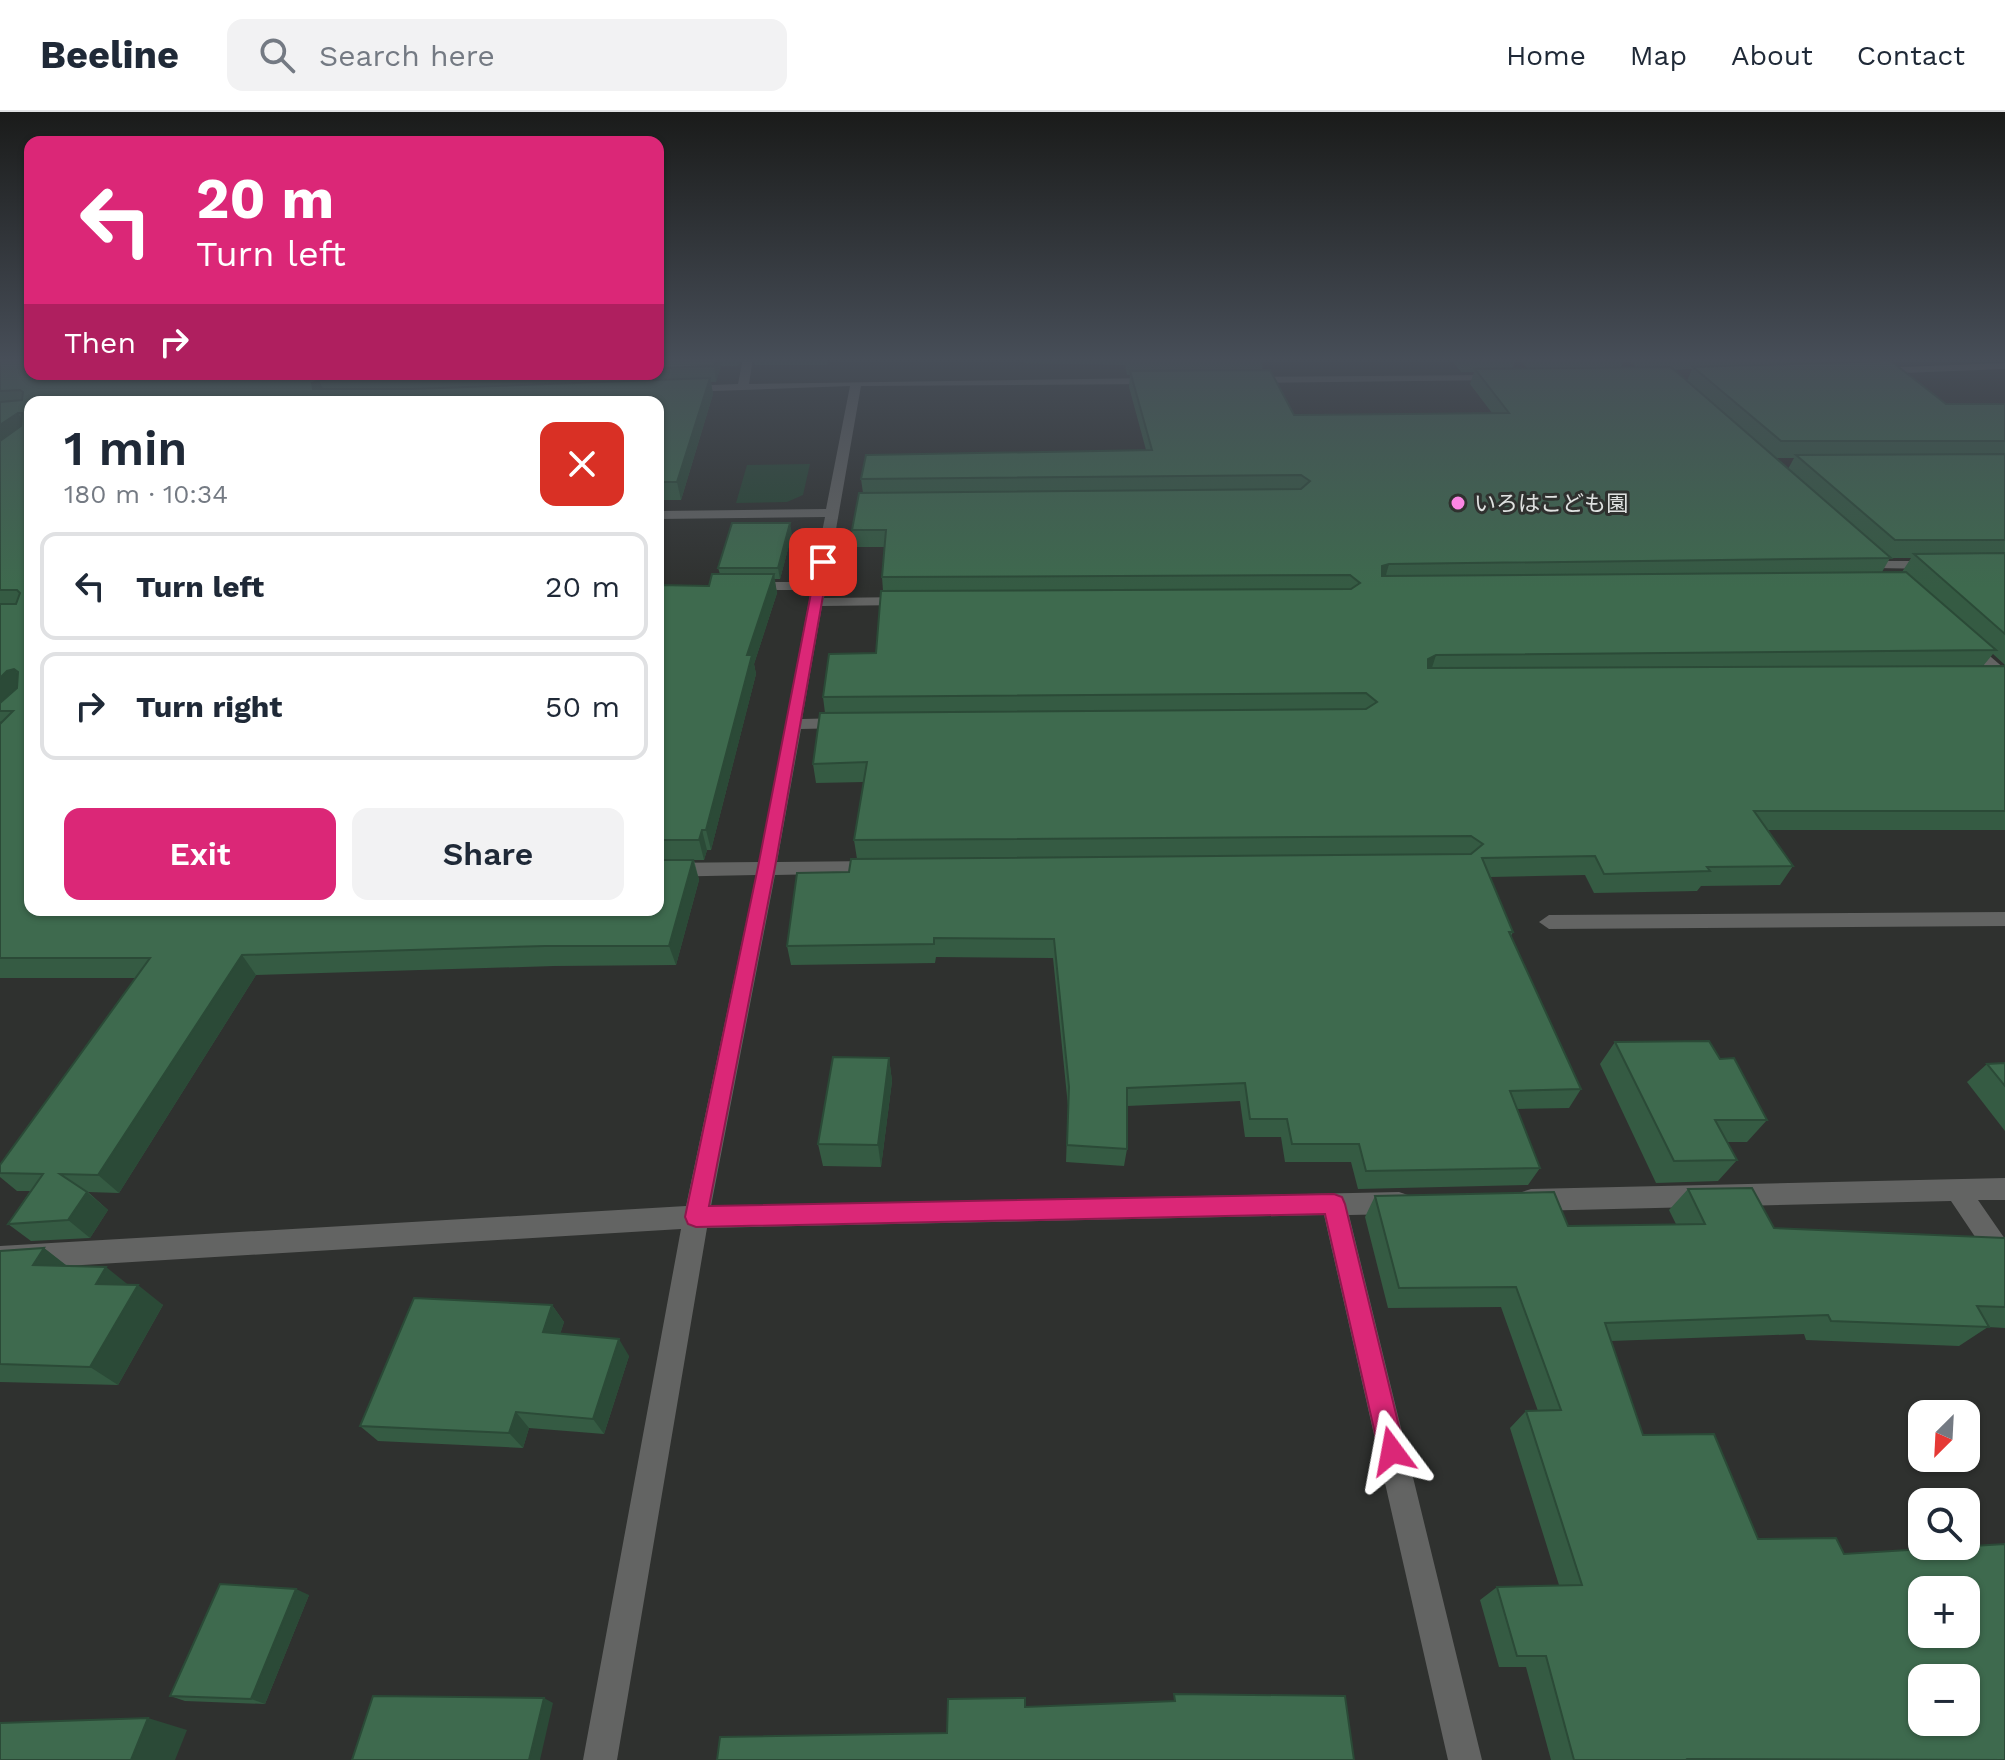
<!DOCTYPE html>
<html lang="en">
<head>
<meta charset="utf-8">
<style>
	body { margin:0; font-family:"Work Sans","Noto Sans JP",sans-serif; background:#f2f2f3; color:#1f2937; height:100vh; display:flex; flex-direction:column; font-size:30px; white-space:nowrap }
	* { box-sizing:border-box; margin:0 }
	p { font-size:26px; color:#747a83 }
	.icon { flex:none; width:44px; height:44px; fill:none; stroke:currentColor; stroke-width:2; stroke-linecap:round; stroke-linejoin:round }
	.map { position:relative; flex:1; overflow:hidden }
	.drawer { position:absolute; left:24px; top:284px; width:640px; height:520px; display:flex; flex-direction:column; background:#fff; border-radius:16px; box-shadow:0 2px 6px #0004 }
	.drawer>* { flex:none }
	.hud { position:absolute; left:24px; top:24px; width:640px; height:244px; border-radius:16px; box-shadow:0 2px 6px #0004; background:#db2777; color:#fff; overflow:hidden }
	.needle { width:52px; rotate:204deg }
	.fabs { position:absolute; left:1908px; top:1288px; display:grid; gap:16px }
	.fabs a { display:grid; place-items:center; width:72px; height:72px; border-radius:16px; background:#fff; box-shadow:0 2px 6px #0004; font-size:40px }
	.pin { position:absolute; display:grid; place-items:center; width:68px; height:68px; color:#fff; margin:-34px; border-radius:16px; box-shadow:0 4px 12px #0006 }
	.me { position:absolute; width:88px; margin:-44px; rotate:347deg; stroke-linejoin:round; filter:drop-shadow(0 0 6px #0008) }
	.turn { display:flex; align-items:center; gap:28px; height:168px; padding:0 40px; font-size:36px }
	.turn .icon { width:104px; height:104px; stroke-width:2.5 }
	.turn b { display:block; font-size:56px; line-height:68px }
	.then { display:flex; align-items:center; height:76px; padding:0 40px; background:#0003; gap:16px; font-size:30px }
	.round { display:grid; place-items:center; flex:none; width:84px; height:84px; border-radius:16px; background:#f2f2f3 }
	.summary { display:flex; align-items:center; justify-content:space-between; height:136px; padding:0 40px }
	h1 { font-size:48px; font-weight:600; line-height:60px }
	.cta { display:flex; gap:16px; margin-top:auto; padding:16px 40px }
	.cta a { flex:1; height:92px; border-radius:16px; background:#db2777; color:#fff; font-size:32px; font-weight:600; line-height:92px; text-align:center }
	.cta a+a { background:#f2f2f3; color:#1f2937 }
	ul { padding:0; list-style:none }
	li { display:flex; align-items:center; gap:24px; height:108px; margin:0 16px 12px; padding:0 24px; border:4px solid #e0e1e3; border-radius:16px }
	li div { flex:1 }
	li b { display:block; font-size:30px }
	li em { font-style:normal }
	header { display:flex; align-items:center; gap:48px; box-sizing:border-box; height:112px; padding:0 40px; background:#fff; border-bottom:2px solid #e0e1e3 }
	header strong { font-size:38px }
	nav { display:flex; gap:44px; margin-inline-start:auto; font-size:28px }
	.search { width:560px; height:72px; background:#f2f2f3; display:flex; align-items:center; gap:20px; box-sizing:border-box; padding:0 28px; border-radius:16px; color:#747a83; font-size:30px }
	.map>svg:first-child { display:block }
	.green { fill:#274633 }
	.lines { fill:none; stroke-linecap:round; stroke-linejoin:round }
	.minor { fill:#636463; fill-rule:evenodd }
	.wall { fill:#355b43; fill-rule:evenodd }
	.shaded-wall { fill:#2b4a37 }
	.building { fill:#3e6a4e; stroke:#2b4a37; stroke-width:2; fill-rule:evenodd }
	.route { fill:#db2777; stroke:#8e194d; stroke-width:2 }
	.poi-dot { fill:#fc86e4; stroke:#2f312f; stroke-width:3 }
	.labels { text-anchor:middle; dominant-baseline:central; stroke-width:6; stroke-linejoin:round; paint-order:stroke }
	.far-poi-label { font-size:22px; fill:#dfe1e0; stroke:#2f312f; text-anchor:start }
</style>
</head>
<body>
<header>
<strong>Beeline</strong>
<div class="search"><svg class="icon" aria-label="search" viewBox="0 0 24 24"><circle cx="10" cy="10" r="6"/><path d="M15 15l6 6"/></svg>Search here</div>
<nav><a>Home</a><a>Map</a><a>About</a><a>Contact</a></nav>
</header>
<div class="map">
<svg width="2005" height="1648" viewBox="0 0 2005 1648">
	<rect width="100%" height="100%" fill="#2f312f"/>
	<!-- green -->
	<path class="green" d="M 810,352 L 803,383 L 787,390 L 736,391 L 747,353 Z"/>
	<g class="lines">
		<!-- minor -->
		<g class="minor">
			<path d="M 743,246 L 753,246 L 749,272 L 1153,266 L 1158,269 L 1153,272 L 861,274 L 824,486 L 907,485 L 914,489 L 907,493 L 822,494 L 802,607 L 845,606 L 853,611 L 845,616 L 801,617 L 777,750 L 874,749 L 883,755 L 874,761 L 775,763 L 711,1094 L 1399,1080 L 1408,1083 L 1411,1091 L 1408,1099 L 1399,1102 L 1349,1103 L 1482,1648 L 1448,1648 L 1324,1103 L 707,1116 L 617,1648 L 583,1648 L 681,1117 L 0,1158 L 0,1134 L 686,1094 L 756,763 L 658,765 L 658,751 L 759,750 L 811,478 L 751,478 L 744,474 L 751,470 L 812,470 L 825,405 L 658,407 L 658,399 L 826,397 L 850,274 L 685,280 L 680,277 L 685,274 L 738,272 Z"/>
			<path d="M 2005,251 L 2005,257 L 1877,262 L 1872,259 L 1877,256 Z"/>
			<path d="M 1497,263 L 1502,266 L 1501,268 L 1249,271 L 1244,268 L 1249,265 Z"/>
			<path d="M 1881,449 L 1933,449 L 1940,453 L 1933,457 L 1876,456 L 1876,450 Z"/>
			<path d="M 1970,527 L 2005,557 L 2005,570 L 1999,568 L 1965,535 L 1962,532 Z"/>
			<path d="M 2005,800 L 2005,814 L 1549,817 L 1539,810 L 1549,803 Z"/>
			<path d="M 2005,1066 L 2005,1088 L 1978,1088 L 2005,1127 L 2005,1160 L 1996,1156 L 1951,1089 L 1531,1099 L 1522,1096 L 1519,1088 L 1522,1080 L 1531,1077 Z"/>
		</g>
	</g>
	<!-- wall -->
	<g class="wall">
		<path d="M 0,246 L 30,262 L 658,262 L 658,246 L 742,246 L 738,254 L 721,254 L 716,270 L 711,270 L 713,282 L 681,388 L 658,388 L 658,290 L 30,290 L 30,798 L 658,748 L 658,473 L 709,474 L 720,462 L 718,456 L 792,422 L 780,467 L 774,467 L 777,481 L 754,552 L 756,562 L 711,738 L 707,738 L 704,748 L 694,748 L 699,768 L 676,853 L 554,854 L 256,863 L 119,1081 L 88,1080 L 108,1098 L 90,1126 L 31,1129 L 8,1112 L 30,1079 L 17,1079 L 0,1065 L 0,1053 L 136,866 L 0,866 L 0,612 L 1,611 L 0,609 Z"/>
		<path d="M 754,246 L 829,246 L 827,253 L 755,253 Z"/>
		<path d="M 1022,246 L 1262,246 L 1263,248 L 1262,258 L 1294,303 L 1492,301 L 1470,272 L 1474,260 L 1461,260 L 1450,246 L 1514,246 L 1516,247 L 1512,257 L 1527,256 L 1517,246 L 1625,246 L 1621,256 L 1637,256 L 1626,246 L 1871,246 L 1869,249 L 1946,292 L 2005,292 L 2005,553 L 1993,542 L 1983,554 L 2005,554 L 2005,718 L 1768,718 L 1793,754 L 1780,773 L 1701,774 L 1697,779 L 1594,781 L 1585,763 L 1490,765 L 1513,820 L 1511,824 L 1581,977 L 1569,996 L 1517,997 L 1540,1056 L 1528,1073 L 1358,1077 L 1351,1050 L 1285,1050 L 1281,1025 L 1245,1025 L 1240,989 L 1127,994 L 1127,1037 L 1124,1054 L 1066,1050 L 1068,994 L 1053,846 L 936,845 L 935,851 L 791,853 L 787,834 L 849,760 L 857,747 L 854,728 L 864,670 L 816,671 L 813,652 L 825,601 L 823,585 L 876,541 L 883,479 L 882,465 L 885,435 L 854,435 L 852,418 L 863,381 L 861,367 L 1146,338 L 1129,275 L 1130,263 L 1127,263 L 1125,253 L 1024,251 L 1024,247 L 1021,247 ZM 1692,257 L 1687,269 L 1674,258 ZM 1775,346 L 1794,346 L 1788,357 ZM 1890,446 L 1911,446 L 1902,460 L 1882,460 Z"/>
		<path d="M 1615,930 L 1720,947 L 1767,1008 L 1747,1030 L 1727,1030 L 1737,1048 L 1718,1069 L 1656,1071 L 1600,952 Z"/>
		<path d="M 889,946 L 892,969 L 881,1055 L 823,1054 L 818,1032 Z"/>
		<path d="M 2005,951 L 2005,1019 L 1967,970 L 1987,952 Z"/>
		<path d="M 1688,1077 L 1774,1116 L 2005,1126 L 2005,1216 L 1988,1215 L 1959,1234 L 1806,1228 L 1804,1222 L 1611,1229 L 1643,1323 L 1758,1427 L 1844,1442 L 2005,1648 L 1551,1648 L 1526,1555 L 1499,1555 L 1480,1488 L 1497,1475 L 1559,1473 L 1510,1316 L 1526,1299 L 1538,1299 L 1501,1195 L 1388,1196 L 1365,1105 L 1375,1084 L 1568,1114 L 1676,1112 L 1669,1098 Z"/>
		<path d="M 44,1136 L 67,1154 L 128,1173 L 163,1193 L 118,1273 L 0,1270 L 0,1139 Z"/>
		<path d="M 552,1193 L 564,1210 L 560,1222 L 629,1244 L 604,1322 L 529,1316 L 523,1336 L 378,1329 L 360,1314 Z"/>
		<path d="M 309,1483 L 265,1592 L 185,1589 L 170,1584 Z"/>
	</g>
	<!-- shaded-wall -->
	<g class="shaded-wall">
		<path d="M 716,246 L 720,246 L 721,254 L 716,270 L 714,254 Z"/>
		<path d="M 710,266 L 713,282 L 681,388 L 677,370 Z"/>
		<path d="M 319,268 L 326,284 L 313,277 L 312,271 Z"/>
		<path d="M 18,301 L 28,318 L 0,337 L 0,313 Z"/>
		<path d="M 790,411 L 792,422 L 780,467 L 778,456 Z"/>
		<path d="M 1389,452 L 1384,470 L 1377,472 L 1382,454 Z"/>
		<path d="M 774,462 L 777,481 L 754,552 L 756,562 L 711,738 L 706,718 L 747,543 Z"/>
		<path d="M 1436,543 L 1430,562 L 1422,565 L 1428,547 Z"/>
		<path d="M 14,557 L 29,576 L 0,599 L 0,566 L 7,559 Z"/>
		<path d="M 702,718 L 707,738 L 704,748 L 699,728 Z"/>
		<path d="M 693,748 L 699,768 L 676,853 L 669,834 Z"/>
		<path d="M 242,843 L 256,863 L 119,1081 L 98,1063 Z"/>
		<path d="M 889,946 L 892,969 L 881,1055 L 878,1033 Z"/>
		<path d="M 87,1080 L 108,1098 L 90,1126 L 68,1108 Z"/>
		<path d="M 44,1136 L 71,1157 L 33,1153 Z"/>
		<path d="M 106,1155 L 131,1175 L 96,1172 Z"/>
		<path d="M 138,1173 L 163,1193 L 118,1273 L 90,1255 Z"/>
		<path d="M 552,1193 L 564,1210 L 555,1238 L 543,1220 Z"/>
		<path d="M 619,1227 L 629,1244 L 604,1322 L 593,1307 Z"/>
		<path d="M 516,1300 L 529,1316 L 523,1336 L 509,1321 Z"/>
		<path d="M 296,1477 L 309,1483 L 265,1592 L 251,1587 Z"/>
		<path d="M 544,1586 L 553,1591 L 540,1648 L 529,1648 Z"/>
		<path d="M 148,1606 L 187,1618 L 175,1648 L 131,1648 Z"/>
	</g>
	<!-- building -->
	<g class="building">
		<path d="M 0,246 L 30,246 L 30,262 L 480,262 L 319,268 L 312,271 L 313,277 L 412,277 L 710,266 L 677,370 L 658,370 L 658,290 L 30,290 L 30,798 L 658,798 L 658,748 L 693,748 L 669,834 L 545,834 L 242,843 L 98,1063 L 60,1062 L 87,1080 L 68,1108 L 8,1112 L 43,1062 L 0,1061 L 0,1053 L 150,846 L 0,846 L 0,612 L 13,599 L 0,599 L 0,591 L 17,576 L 18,560 L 14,557 L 7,559 L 0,566 L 0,492 L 16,492 L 20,481 L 17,478 L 0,478 L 0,329 L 21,314 L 22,301 L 18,301 L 0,313 L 0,290 L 22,288 L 23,280 L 20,278 L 0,279 Z"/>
		<path d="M 658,246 L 716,246 L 714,254 L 658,256 Z"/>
		<path d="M 1127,246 L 1262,246 L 1263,248 L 1128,249 Z"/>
		<path d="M 1464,246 L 1514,246 L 1516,247 L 1465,247 Z"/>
		<path d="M 1533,246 L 1625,246 L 1535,247 Z"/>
		<path d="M 1891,249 L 1946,292 L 2005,292 L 2005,329 L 1781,329 L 1693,255 Z"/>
		<path d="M 1671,255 L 1891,446 L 1389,452 L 1382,454 L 1382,464 L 1906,460 L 1996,538 L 1436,543 L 1428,547 L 1428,556 L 2005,554 L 2005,699 L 1754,699 L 1793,754 L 1707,755 L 1710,759 L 1604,762 L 1595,744 L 1482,746 L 1513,820 L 1509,820 L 1581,977 L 1510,979 L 1540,1056 L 1366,1059 L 1359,1032 L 1292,1032 L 1287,1007 L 1250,1007 L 1245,971 L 1127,976 L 1127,1037 L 1067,1033 L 1069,975 L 1054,827 L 934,826 L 934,832 L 787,834 L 797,761 L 849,760 L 851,747 L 1471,742 L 1483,732 L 1471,724 L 854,728 L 867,650 L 813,652 L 820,601 L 1366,597 L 1377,590 L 1366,581 L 823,585 L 829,542 L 876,541 L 881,479 L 1351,477 L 1360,471 L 1350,463 L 882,465 L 886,418 L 852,418 L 859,381 L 1301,377 L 1310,369 L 1301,363 L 861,367 L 866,343 L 1152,338 L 1130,259 L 1270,258 L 1294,303 L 1509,301 L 1475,257 Z"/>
		<path d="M 2005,342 L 2005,428 L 1895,428 L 1796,343 Z"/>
		<path d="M 732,411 L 790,411 L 778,456 L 718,456 Z"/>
		<path d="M 2005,441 L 2005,522 L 1914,442 Z"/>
		<path d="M 712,462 L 774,462 L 747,543 L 752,543 L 706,718 L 702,718 L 699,728 L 658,728 L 658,473 L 709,474 Z"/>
		<path d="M 1709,929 L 1720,947 L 1734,946 L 1767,1008 L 1715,1008 L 1737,1048 L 1674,1049 L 1615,930 Z"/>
		<path d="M 833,945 L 889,946 L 878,1033 L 818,1032 Z"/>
		<path d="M 2005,951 L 2005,974 L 1987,952 Z"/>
		<path d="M 1752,1076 L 1774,1116 L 2005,1126 L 2005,1195 L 1977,1194 L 1989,1215 L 1831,1209 L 1828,1203 L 1605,1211 L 1643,1323 L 1714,1322 L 1758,1427 L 1836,1426 L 1844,1442 L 2005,1432 L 2005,1648 L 1688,1647 L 1689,1648 L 1574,1648 L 1546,1544 L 1517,1544 L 1497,1475 L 1582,1473 L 1526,1299 L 1561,1298 L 1516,1175 L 1399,1176 L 1375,1084 L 1554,1080 L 1568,1114 L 1705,1112 L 1688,1077 ZM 1922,1478 L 1966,1478 L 1966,1522 L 1922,1522 ZM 1922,1566 L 1966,1566 L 1966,1610 L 1922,1610 Z"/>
		<path d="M 44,1136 L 33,1153 L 106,1155 L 96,1172 L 138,1173 L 90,1255 L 0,1252 L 0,1139 Z"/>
		<path d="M 414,1186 L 552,1193 L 543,1220 L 619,1227 L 593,1307 L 516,1300 L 509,1321 L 360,1314 Z"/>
		<path d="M 220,1472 L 296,1477 L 251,1587 L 170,1584 Z"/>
		<path d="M 1174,1582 L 1345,1584 L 1354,1648 L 717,1648 L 720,1625 L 947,1621 L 948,1587 L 1025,1586 L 1025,1595 L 1175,1589 Z"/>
		<path d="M 373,1584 L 544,1586 L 529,1648 L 352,1648 Z"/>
		<path d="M 148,1606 L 131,1648 L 0,1648 L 0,1611 Z"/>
	</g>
	<!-- sky -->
	<linearGradient id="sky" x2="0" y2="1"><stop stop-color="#1a1b1a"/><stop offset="0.52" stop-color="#474e58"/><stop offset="1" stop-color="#474e58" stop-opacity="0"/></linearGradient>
	<rect width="2005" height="476" fill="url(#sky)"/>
	<!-- route -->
	<path class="route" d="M 823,446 L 829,450 L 775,755 L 709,1094 L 1334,1082 L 1342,1085 L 1345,1092 L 1405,1339 L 1402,1348 L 1392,1352 L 1383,1348 L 1379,1339 L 1325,1102 L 696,1115 L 688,1112 L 685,1105 L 758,755 L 817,450 Z"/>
	<!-- markers -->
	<circle class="poi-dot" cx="1458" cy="391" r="8"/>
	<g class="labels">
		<!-- far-poi labels -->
		<g class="far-poi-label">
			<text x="1474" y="391">いろはこども園</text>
		</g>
	</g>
</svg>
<div class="fabs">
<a><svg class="needle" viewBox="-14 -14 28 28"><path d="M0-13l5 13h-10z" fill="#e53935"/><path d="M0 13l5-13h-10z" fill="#747a83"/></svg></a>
<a><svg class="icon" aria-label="search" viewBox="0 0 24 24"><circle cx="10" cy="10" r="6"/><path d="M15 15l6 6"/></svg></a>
<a>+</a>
<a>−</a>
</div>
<div class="pin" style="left:823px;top:450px;background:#d93025"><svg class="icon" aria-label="arrive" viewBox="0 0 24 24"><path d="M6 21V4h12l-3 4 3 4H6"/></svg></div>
<svg class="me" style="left:1392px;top:1339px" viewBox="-20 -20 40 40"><path d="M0-17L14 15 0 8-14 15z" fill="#db2777" stroke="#fff" stroke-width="4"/></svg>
<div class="hud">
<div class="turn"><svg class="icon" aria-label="left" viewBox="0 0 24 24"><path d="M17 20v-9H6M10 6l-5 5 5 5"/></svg><div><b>20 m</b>Turn left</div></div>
<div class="then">Then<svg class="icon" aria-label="right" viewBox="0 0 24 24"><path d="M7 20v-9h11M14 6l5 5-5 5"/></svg></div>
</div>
<section class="drawer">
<div class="summary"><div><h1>1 min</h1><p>180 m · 10:34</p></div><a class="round" style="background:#d93025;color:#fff"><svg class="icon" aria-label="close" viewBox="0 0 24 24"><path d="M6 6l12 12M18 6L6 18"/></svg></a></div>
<ul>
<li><svg class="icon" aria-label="left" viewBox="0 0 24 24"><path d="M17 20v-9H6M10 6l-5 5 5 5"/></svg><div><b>Turn left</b></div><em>20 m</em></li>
<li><svg class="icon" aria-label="right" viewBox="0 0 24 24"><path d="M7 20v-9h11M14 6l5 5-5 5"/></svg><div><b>Turn right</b></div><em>50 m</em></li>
</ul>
<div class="cta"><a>Exit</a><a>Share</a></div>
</section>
</div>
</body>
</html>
